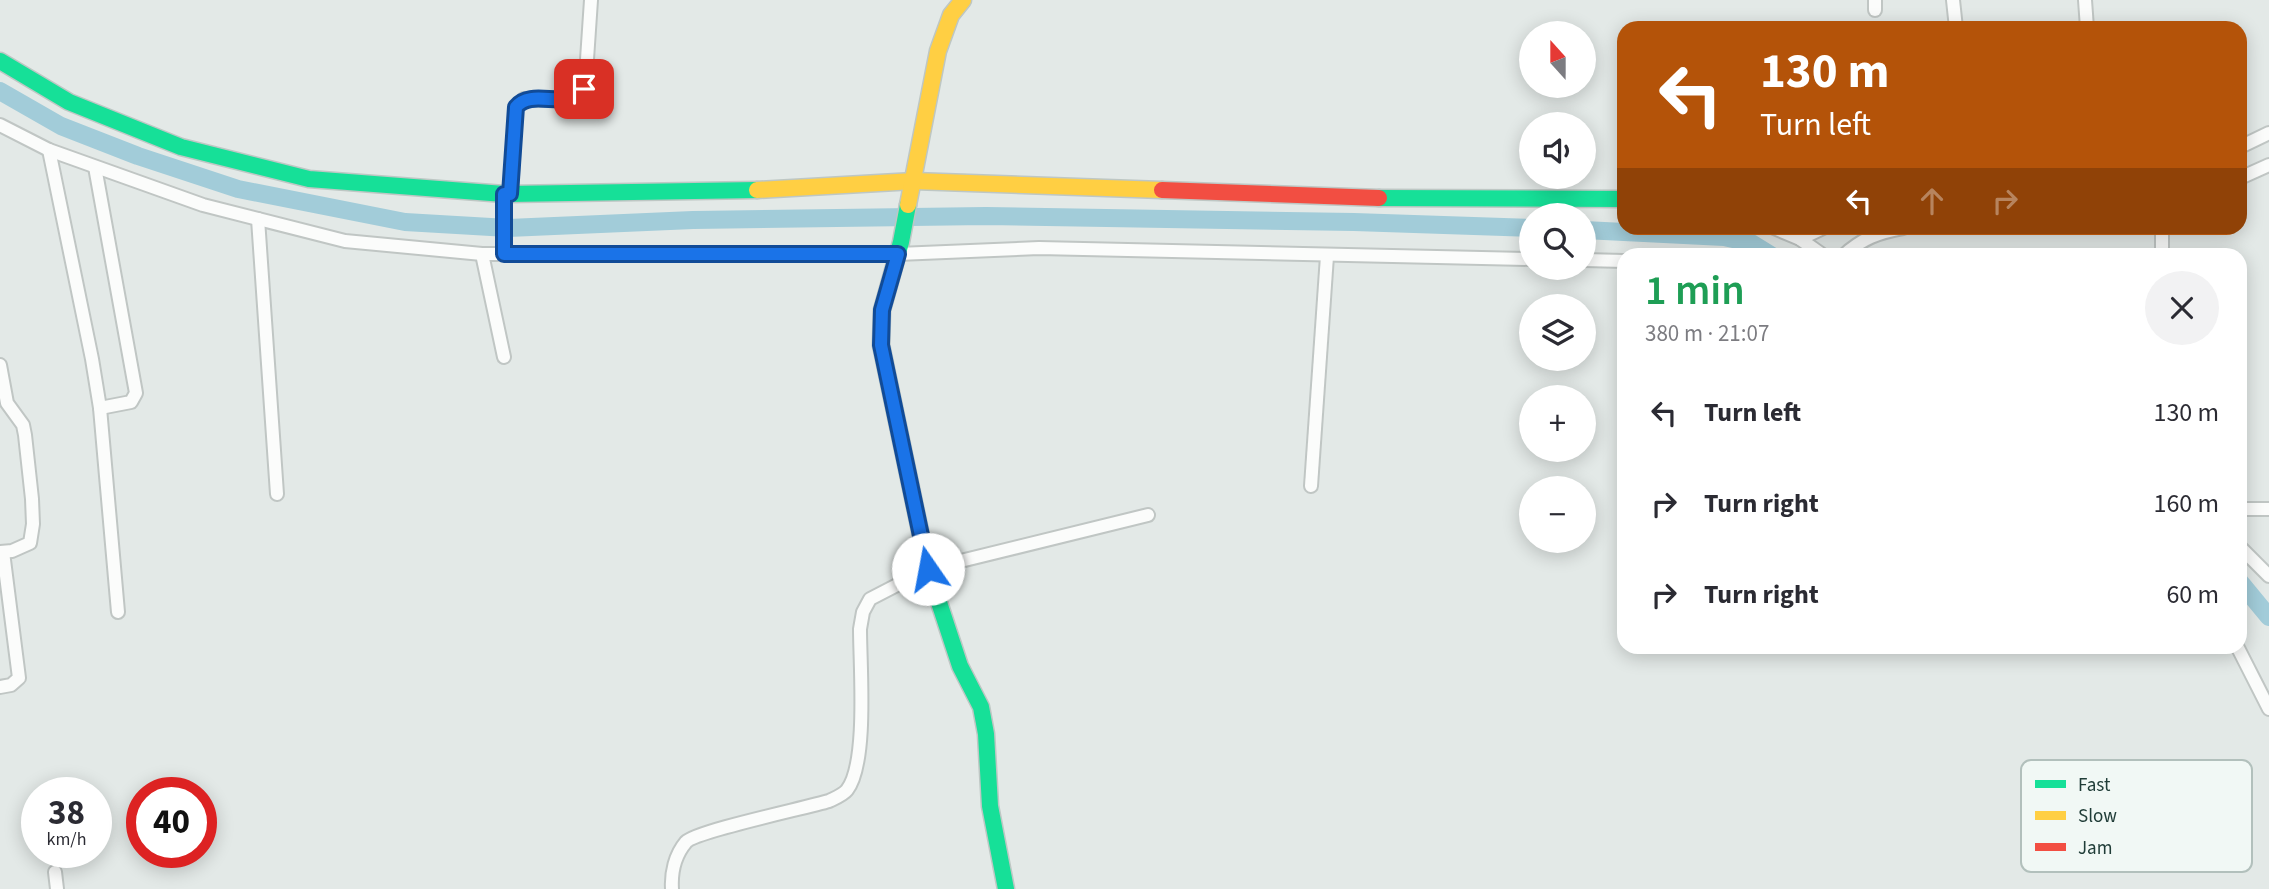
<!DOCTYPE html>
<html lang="en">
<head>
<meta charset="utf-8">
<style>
	body { margin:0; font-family:"Source Sans 3",sans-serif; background:#f2f2f3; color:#2b2b33; height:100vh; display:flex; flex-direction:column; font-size:26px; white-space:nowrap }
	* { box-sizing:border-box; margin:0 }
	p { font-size:23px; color:#7c7c81 }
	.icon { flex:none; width:38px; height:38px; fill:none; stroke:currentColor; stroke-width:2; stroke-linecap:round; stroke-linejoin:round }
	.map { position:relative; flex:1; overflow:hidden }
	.details { position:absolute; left:1617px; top:248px; width:630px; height:406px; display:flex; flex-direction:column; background:#fff; border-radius:21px; box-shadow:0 4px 18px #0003 }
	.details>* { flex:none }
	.hud { position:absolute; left:1617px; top:21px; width:630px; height:214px; border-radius:21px; box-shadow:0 4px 18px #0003; background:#b45309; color:#fff; overflow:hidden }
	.needle { width:46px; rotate:339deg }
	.controls { position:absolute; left:1519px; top:21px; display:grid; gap:14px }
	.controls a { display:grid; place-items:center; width:77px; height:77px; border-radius:50%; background:#fff; box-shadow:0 4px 18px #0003; font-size:35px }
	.speed { position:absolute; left:21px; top:777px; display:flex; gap:14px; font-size:35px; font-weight:700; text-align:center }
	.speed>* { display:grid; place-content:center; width:91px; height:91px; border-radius:50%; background:#fff; box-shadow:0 4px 18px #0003; line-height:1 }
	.speed small { font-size:18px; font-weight:400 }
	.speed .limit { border:10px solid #d22; background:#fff; color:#111 }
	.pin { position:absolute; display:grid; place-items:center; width:60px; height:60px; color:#fff; margin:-30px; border-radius:14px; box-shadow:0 4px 10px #0006 }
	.me { position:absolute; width:77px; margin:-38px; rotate:348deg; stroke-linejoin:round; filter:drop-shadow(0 0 5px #0008) }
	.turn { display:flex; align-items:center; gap:24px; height:147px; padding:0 28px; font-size:32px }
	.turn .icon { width:91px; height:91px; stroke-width:2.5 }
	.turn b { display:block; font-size:49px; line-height:60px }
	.lanes { display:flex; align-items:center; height:66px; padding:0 28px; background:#0003; justify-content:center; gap:35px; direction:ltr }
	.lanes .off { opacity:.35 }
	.round { display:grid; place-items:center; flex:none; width:74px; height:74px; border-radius:37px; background:#f2f2f3 }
	.head { display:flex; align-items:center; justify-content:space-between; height:119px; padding:0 28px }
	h1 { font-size:42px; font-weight:600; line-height:52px; color:#1e9e55 }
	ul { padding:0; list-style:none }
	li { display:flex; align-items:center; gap:21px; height:91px; padding:0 28px }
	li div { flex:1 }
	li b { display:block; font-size:26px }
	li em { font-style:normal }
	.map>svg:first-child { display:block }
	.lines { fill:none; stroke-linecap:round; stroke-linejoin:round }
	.canal { stroke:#a2ccd9; stroke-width:18 }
	.street-casing { stroke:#c0c6c4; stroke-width:16 }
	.fast-casing { stroke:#bec7c4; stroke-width:19 }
	.slow-casing { stroke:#bec7c4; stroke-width:19 }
	.jam-casing { stroke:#bec7c4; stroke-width:19 }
	.street { stroke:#fbfcfb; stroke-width:12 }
	.fast { stroke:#16e098; stroke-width:16 }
	.slow { stroke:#ffcf43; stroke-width:16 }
	.jam { stroke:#f24e42; stroke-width:16 }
	.route-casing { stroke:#114b97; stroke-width:18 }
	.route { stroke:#1a73e8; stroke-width:12 }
	.key { fill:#f1f8f5; stroke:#b2c0bc; stroke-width:2 }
	.key-label { font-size:19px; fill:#203d38 }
</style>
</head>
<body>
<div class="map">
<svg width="2269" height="889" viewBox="0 0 2269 889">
	<rect width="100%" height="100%" fill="#e3e9e7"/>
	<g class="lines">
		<!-- canal -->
		<g class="canal">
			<path d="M 0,91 L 61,126 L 138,156 L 238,189 L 405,222 L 508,228 L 693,220 L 986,216 L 1354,222 L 1531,228"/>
			<path d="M 1584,230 L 1724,237 L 1751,243 L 1772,256"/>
			<path d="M 2240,582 L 2269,617"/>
		</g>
		<!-- street casing -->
		<g class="street-casing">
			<g id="street">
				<path d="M 1875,0 L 1875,10"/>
				<path d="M 1953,0 L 1956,28"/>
				<path d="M 2085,0 L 2087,28"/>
				<path d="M 0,125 L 49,150 L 203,205 L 345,241 L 482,254 L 898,254 L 1039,248 L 1531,259"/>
				<path d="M 2240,147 L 2269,133"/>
				<path d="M 49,150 L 92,359 L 100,408 L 118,612"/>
				<path d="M 95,167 L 136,393 L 131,402 L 100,408"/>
				<path d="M 2240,178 L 2269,165"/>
				<path d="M 504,194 L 504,254"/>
				<path d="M 511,194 L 516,107 L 524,99 C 542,99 573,105 585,89 L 591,0"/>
				<path d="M 258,219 L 277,494"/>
				<path d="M 1774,228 L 1800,239 L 1824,256"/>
				<path d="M 2162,228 L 2162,256"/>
				<path d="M 1800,239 L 1823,228"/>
				<path d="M 482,254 L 504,357"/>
				<path d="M 1843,256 C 1861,239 1879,232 1903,228"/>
				<path d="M 1584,260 L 1624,261"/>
				<path d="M 0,365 L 7,403 L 23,425 L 25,435 L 32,499 L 33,524 L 30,543 L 12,551 L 0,552"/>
				<path d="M 1311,486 L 1327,256"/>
				<path d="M 2240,509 L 2269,509"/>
				<path d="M 2240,547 L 2269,576"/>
				<path d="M 2238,648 L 2269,709"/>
				<path d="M 0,687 L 11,685 L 19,678 L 3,552"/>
				<path d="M 55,872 L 57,889"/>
				<path d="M 672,889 C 671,873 675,855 686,842 C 696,831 806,808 829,801 C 835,798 843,795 847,790 C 868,763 860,666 860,629 L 863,612 L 870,599 L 928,569 L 1148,515"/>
			</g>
		</g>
		<!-- fast casing -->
		<g class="fast-casing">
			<g id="fast">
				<path d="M 0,61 L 69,102 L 181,147 L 309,179 L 504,194 L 757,190"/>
				<path d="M 1379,198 L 1624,199"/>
				<path d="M 908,205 L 901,242 L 882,310 L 881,345 L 928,569 L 960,666 L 981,707 L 986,734 L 990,806 L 1006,889"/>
			</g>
		</g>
		<!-- slow casing -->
		<g class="slow-casing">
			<g id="slow">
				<path d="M 757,190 L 914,181 L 1162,190"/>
				<path d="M 908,205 L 938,51 L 951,15 L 963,0"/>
			</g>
		</g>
		<!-- jam casing -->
		<g class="jam-casing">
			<path id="jam" d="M 1162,190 L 1379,198"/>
		</g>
		<!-- street -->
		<use href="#street" class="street"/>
		<!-- fast -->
		<use href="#fast" class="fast"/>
		<!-- slow -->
		<use href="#slow" class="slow"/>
		<!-- jam -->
		<use href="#jam" class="jam"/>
	</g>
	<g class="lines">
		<!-- route casing -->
		<g class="route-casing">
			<path id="route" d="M 584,89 C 569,112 532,87 516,107 L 510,194 L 504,194 L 504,254 L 898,254 L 882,310 L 881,345 L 928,569"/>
		</g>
		<!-- route -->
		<use href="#route" class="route"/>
	</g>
	<!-- legend -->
	<rect x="2021" y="760" width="231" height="112" rx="10" class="key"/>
	<rect x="2035" y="780" width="31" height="8" fill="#16e098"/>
	<rect x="2035" y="811" width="31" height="9" fill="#ffcf43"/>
	<rect x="2035" y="843" width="31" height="8" fill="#f24e42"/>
	<g class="key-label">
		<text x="2078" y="791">Fast</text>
		<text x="2078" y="822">Slow</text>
		<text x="2078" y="854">Jam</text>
	</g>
</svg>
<div class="controls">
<a><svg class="needle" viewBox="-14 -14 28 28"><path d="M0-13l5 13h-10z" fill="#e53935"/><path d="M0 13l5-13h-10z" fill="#7c7c81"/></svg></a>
<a><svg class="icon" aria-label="sound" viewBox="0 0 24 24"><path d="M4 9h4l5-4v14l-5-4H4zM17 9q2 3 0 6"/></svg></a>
<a><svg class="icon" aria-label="search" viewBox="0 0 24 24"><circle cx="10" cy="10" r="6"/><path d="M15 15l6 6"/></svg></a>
<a><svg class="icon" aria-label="layers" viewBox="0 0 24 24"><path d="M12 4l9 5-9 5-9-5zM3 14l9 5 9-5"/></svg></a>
<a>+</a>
<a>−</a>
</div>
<div class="speed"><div>38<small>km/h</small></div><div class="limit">40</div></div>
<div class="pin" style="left:584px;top:89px;background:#d93025"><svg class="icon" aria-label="arrive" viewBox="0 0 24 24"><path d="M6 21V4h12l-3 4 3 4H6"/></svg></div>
<svg class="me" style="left:928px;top:569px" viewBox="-20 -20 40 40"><circle r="19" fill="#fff"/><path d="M0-13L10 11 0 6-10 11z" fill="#1a73e8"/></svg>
<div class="hud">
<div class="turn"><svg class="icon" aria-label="left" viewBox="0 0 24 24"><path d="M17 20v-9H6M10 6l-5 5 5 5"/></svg><div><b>130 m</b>Turn left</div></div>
<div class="lanes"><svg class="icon" aria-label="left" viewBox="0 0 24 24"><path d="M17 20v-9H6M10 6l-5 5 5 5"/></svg><svg class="icon off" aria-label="ahead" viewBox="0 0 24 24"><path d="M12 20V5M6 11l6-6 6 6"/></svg><svg class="icon off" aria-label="right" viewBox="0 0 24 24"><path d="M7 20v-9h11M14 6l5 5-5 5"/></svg></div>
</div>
<section class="details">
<div class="head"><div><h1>1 min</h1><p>380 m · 21:07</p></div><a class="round"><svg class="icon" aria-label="close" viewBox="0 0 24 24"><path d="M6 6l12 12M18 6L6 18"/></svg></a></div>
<ul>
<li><svg class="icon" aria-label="left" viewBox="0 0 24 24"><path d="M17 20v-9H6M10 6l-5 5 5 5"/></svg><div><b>Turn left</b></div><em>130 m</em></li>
<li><svg class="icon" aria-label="right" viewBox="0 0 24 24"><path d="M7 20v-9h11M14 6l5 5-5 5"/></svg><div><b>Turn right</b></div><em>160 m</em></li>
<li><svg class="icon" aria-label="right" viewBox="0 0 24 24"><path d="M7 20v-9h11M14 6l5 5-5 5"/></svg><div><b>Turn right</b></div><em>60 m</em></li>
</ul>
</section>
</div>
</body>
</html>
